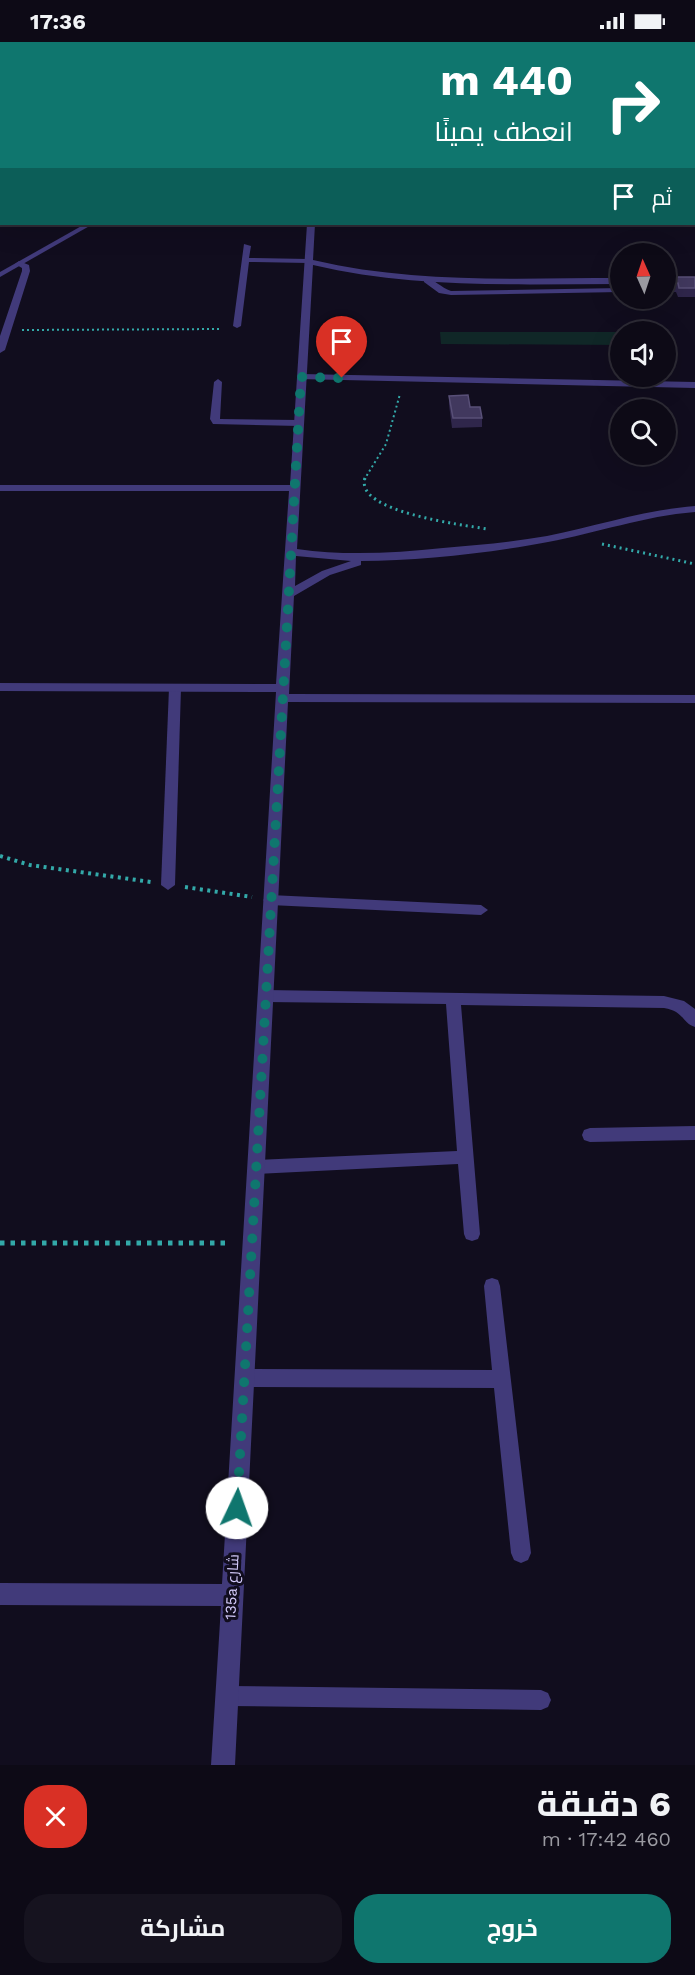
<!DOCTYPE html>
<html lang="ar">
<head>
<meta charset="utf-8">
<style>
	body { margin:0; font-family:"Work Sans",Cairo,sans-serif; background:#16131f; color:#f1f3f6; direction:rtl; height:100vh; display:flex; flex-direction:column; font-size:22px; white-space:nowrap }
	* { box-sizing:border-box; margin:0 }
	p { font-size:20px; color:#9a9aa1 }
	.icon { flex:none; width:33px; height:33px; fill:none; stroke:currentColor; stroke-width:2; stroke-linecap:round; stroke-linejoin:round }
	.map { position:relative; height:1723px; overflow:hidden; direction:ltr }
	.details { display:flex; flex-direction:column; background:#0d0a16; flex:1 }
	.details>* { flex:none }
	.guide { position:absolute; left:0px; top:0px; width:696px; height:183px; box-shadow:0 6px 24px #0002,0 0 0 2px #2d2b35; direction:rtl; background:#0f766e; color:#fff; overflow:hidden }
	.needle { width:39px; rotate:357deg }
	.tools { position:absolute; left:610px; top:201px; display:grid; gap:12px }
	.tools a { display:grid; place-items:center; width:66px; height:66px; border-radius:50%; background:#0d0a16; box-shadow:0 6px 24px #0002,0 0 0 2px #2d2b35; font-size:30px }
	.pin { position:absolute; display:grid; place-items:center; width:51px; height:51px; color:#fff; margin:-62px -26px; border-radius:50% 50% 50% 0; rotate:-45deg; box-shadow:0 0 6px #0007 }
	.pin .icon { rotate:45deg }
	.me { position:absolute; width:66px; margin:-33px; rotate:3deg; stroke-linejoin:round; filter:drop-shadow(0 0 4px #0008) }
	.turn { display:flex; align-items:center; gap:21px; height:126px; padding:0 24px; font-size:27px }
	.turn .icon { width:78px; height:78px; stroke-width:2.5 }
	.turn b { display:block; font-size:42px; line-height:51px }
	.then { display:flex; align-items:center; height:57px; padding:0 24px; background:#0003; gap:12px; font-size:22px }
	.round { display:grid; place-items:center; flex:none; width:63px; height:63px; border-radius:24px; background:#16131f }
	.head { display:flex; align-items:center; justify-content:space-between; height:102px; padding:0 24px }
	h1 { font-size:36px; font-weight:700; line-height:45px }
	.button { display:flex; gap:12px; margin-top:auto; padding:12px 24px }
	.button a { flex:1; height:69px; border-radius:24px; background:#0f766e; color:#fff; font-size:24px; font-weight:700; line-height:69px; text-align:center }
	.button a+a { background:#16131f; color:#f1f3f6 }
	.status { display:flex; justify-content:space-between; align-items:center; height:42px; padding:0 30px; background:#0d0a16; direction:ltr }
	.status svg { height:16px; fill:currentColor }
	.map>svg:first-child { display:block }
	.green { fill:#102727 }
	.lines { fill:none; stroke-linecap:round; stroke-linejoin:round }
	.path-far3 { stroke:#33a9a9; stroke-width:2; stroke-dasharray:2 3; stroke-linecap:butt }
	.path-far2 { stroke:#33a9a9; stroke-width:3; stroke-dasharray:2 4; stroke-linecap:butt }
	.path-far1 { stroke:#33a9a9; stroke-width:4; stroke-dasharray:3 4.5; stroke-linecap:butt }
	.path { stroke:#33a9a9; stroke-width:5; stroke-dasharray:4.5 6; stroke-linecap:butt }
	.service { fill:#413a7a; fill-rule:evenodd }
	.minor { fill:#413a7a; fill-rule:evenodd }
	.tertiary { fill:#413a7a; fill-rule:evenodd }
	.wall { fill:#2f264b }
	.building { fill:#41385e; stroke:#584f77; stroke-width:1.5 }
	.route { stroke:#0f766e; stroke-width:10; stroke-dasharray:0 18 }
	.labels { text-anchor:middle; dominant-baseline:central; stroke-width:6; stroke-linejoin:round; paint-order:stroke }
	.street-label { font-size:15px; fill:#d5ccfc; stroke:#110d1e }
</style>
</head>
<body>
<div class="status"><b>17:36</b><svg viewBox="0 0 49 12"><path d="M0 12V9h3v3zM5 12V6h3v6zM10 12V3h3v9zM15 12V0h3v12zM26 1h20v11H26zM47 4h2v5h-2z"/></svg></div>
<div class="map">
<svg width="695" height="1723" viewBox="0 0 695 1723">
	<rect width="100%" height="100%" fill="#110d1e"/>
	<!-- green -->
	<path class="green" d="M 440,290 L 621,290 L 621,303 L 441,302 Z"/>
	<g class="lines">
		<!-- path-far3 -->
		<g class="path-far3">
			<path d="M 22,288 L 222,287"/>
			<path d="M 364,438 L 386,402 L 400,352"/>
		</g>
		<!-- path-far2 -->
		<g class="path-far2">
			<path d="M 365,436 C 354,470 464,483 487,487"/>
			<path d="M 602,502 L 695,522"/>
		</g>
		<!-- path-far1 -->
		<g class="path-far1">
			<path d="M 0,814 L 30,823 L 151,840"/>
			<path d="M 185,845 L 252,855"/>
		</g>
		<!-- path -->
		<path class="path" d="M 0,1201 L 230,1201"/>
		<!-- service -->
		<g class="service">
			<path d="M 88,0 L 95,0 L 85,2 Z"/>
			<path d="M 123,0 L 130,0 L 121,2 Z"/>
			<rect x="694" y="8" width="1" height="4"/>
			<rect x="694" y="32" width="1" height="4"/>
			<path d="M 2,39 L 2,43 L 0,44 L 0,40 Z"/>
			<path d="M 2,56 L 2,60 L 0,61 L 0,57 Z"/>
			<path d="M 0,78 L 2,78 L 2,83 L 0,82 Z"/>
			<rect x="694" y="108" width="1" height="4"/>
			<path d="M 85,182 L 93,182 L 0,235 L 0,230 Z"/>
			<path d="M 244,202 L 251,204 L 249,216 L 308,217 L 312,219 L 308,221 L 249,220 L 241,284 L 237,286 L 233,284 Z"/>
			<path d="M 424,236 C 434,236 441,246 451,249 L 621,246 L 621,250 L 451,253 L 439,251 L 424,240 Z"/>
			<path d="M 301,332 L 695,340 L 695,346 L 298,337 L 298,333 Z"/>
			<path d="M 218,337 L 222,340 L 220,377 L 299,378 L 304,381 L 299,384 L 213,382 L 210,377 L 214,340 Z"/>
			<path d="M 175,642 L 181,646 L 175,843 L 168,848 L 161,843 L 169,646 Z"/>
			<path d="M 270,853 L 481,863 L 488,868 L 481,873 L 270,863 L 263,858 Z"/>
			<path d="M 265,948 L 664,954 L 684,959 L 695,967 L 695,985 C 682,981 684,969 664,966 L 461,963 L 480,1192 L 478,1197 L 472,1199 L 466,1197 L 464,1192 L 458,1122 L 256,1132 L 250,1130 L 248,1125 L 250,1120 L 256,1118 L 457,1109 L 446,962 L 265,960 L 260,958 L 258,954 L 260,950 Z"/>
			<path d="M 695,1084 L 695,1098 L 590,1100 L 584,1098 L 582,1093 L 584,1088 L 590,1086 Z"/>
			<path d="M 492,1236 L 498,1238 L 500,1244 L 531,1511 L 528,1518 L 521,1521 L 514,1518 L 511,1511 L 494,1346 L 244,1345 L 238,1342 L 235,1336 L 238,1330 L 244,1327 L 492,1328 L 484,1244 L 486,1238 Z"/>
			<path d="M 227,1644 L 541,1648 L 548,1651 L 551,1658 L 548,1665 L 541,1668 L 227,1664 L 220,1661 L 217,1654 L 220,1647 Z"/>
		</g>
		<!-- minor -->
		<g class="minor">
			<path d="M 284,0 L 395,0 L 403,2 L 285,2 Z"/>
			<path d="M 695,1 L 695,5 L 694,5 L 694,2 L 692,2 Z"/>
			<rect x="694" y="121" width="1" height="4"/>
			<path d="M 307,182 L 315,182 L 313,218 C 415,242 517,236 621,236 L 621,242 C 517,242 414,247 313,223 L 297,507 C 346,514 394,511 443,506 C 478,503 513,500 547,494 C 597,484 644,468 695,464 L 695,470 C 644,474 597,491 548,500 C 491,511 419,519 361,519 L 361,523 L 330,533 L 294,554 L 289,652 L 695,653 L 695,661 L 288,660 L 235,1723 L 211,1723 L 221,1564 L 0,1563 L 0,1541 L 222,1542 L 276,650 L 0,649 L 0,641 L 276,642 L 289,449 L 0,449 L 0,443 L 290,443 ZM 296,514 L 351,519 L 322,529 L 295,544 Z"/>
			<path d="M 19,219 L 29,223 L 30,229 L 5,308 L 0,311 L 0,294 L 22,229 L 22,226 L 15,222 Z"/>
		</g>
		<!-- tertiary -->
		<g class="tertiary">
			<path d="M 9,0 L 2,2 L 2,4 L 0,2 L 2,0 Z"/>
			<path d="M 33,0 L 40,0 L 31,2 Z"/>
			<rect x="0" y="14" width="2" height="4"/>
		</g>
	</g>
	<!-- wall -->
	<g class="wall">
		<path d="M 666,235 L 695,235 L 695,255 L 678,255 L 676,250 L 666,250 Z"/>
		<path d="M 449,354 L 470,365 L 482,376 L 482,385 L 452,386 L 449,363 Z"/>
	</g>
	<!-- building -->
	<g class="building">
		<path d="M 666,235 L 695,235 L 695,246 L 679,246 L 678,241 L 666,241 Z"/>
		<path d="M 468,353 L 470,365 L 480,365 L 482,376 L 453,376 L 449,354 Z"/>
	</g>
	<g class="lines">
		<!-- route -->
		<path class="route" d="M 237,1466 L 301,335 L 342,336"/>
	</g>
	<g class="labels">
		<!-- street labels -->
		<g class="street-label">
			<text transform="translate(232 1545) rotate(-87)">135a شارع</text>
		</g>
	</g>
</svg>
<div class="tools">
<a><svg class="needle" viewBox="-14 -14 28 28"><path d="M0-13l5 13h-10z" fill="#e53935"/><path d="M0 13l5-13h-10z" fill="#9a9aa1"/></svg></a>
<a><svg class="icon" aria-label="sound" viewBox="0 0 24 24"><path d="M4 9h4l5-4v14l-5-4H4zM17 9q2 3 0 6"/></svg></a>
<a><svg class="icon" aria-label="search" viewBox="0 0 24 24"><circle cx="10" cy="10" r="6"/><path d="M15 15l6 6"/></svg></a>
</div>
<div class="pin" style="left:342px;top:336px;background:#d93025"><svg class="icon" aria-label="arrive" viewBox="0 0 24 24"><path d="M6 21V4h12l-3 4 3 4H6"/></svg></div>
<svg class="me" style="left:237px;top:1466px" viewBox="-20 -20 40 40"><circle r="19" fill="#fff"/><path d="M0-13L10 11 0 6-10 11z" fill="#0f766e"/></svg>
<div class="guide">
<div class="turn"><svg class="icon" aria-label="right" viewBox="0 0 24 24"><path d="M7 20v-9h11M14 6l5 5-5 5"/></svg><div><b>440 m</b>انعطف يمينًا</div></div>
<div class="then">ثم<svg class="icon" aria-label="arrive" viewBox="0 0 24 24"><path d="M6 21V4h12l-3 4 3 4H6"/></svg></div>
</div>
</div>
<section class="details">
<div class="head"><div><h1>6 دقيقة</h1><p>460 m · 17:42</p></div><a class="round" style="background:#d93025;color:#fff"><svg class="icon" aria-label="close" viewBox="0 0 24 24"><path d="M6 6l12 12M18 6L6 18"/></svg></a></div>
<div class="button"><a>خروج</a><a>مشاركة</a></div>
</section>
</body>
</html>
